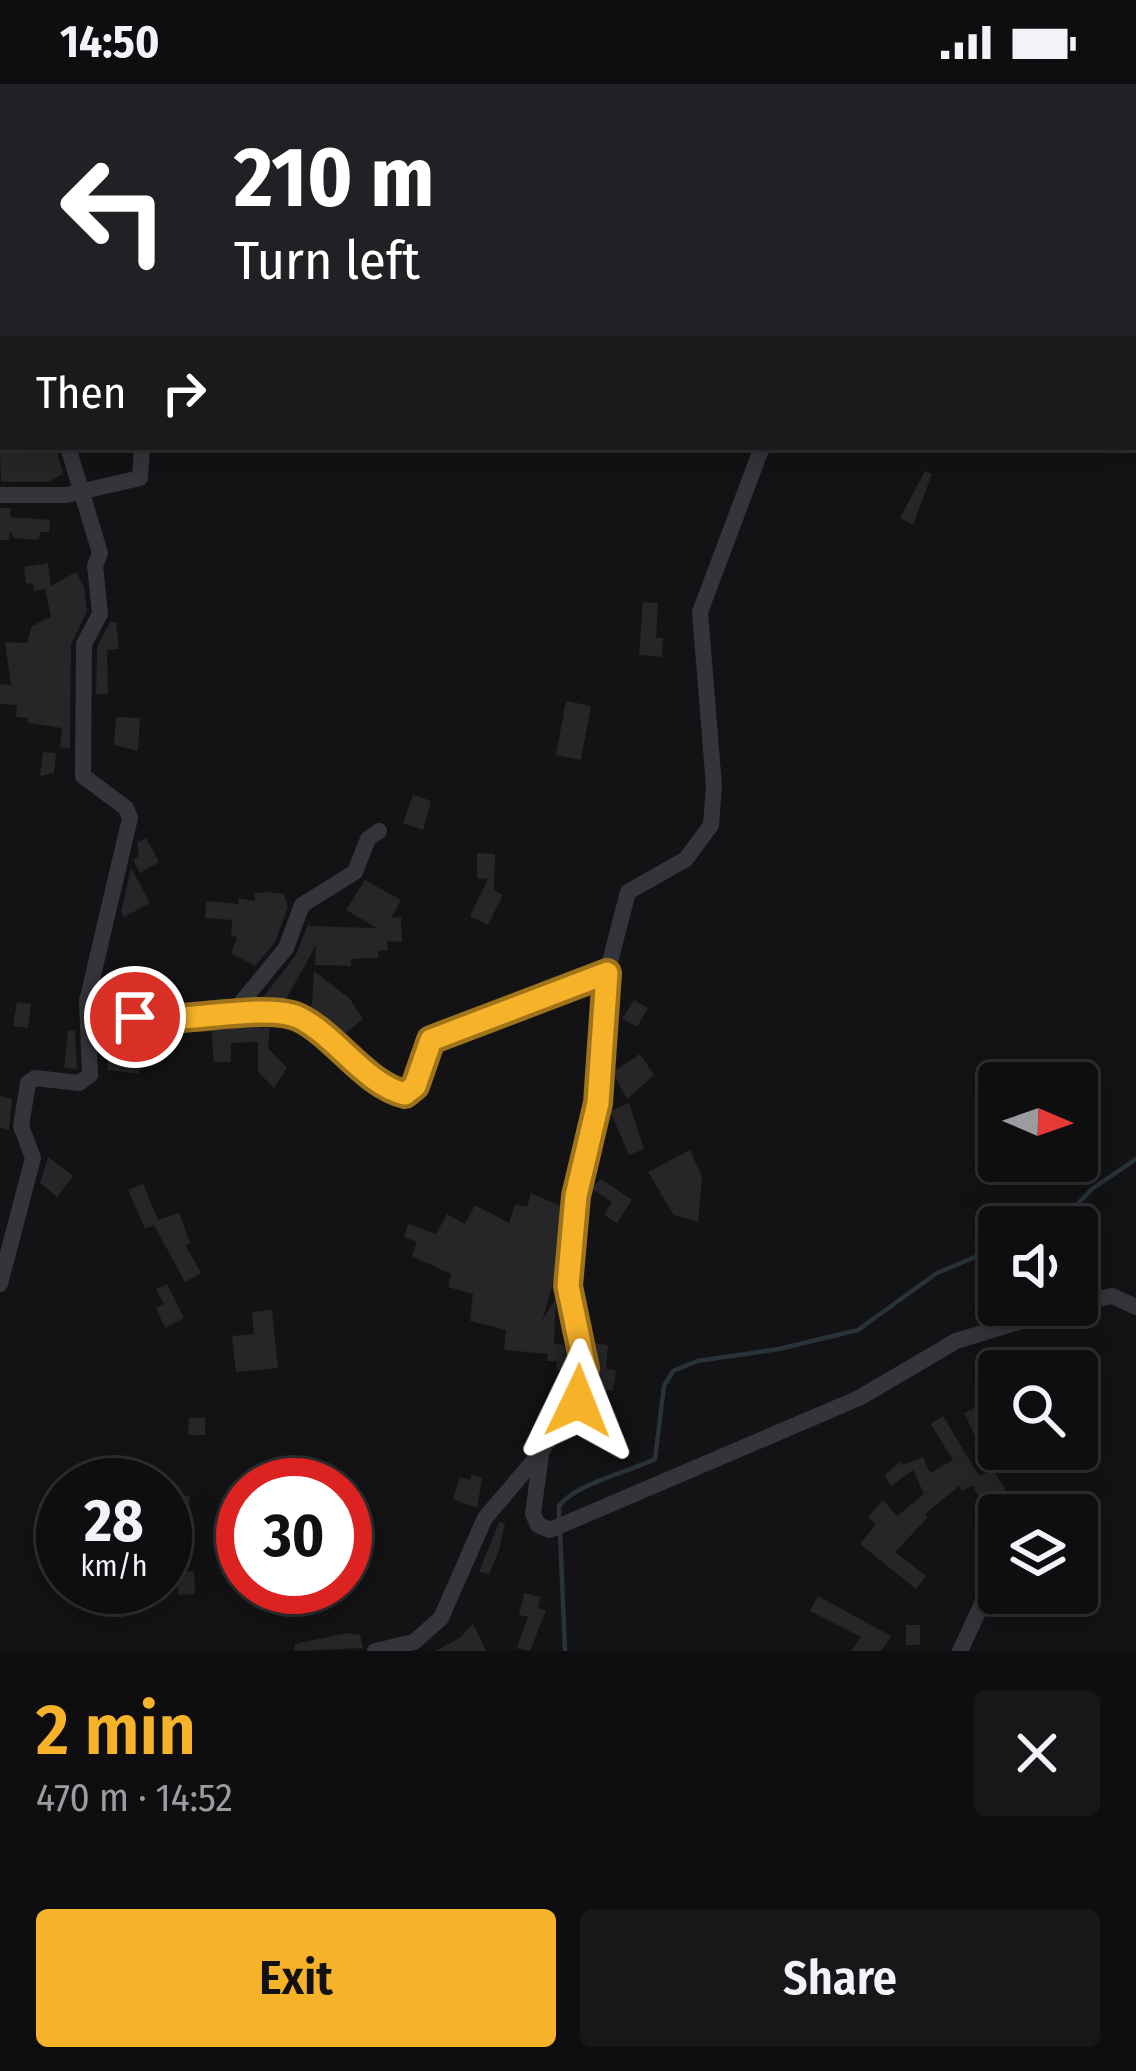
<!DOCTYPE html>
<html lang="en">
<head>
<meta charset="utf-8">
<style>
	body { margin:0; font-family:"Fira Sans Condensed",sans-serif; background:#171719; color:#f1f3f6; height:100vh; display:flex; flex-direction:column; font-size:45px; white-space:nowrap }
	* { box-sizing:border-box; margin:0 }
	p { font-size:39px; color:#9b9c9f }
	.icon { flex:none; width:66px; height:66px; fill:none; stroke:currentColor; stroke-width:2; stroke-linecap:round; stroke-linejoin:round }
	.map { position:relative; height:1567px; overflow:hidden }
	.details { display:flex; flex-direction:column; background:#0e0e10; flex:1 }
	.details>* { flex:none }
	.hud { position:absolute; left:0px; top:0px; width:1137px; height:366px; box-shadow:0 6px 30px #0003,0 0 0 3px #2e2e30; background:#202124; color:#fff; overflow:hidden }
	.needle { width:78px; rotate:92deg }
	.controls { position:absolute; left:978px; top:978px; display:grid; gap:24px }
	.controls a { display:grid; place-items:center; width:120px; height:120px; border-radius:12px; background:#0e0e10; box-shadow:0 6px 30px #0003,0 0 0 3px #2e2e30; font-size:60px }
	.speed { position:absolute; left:36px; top:1374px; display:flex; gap:24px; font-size:60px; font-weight:700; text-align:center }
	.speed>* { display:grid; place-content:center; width:156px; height:156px; border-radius:50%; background:#0e0e10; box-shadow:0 6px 30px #0003,0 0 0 3px #2e2e30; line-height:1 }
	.speed small { font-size:30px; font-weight:400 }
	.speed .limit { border:18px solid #d22; background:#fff; color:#111 }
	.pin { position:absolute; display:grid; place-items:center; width:102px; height:102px; color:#fff; margin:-51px; border:6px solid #fff; border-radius:50%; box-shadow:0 3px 12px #0007 }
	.me { position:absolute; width:132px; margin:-66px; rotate:2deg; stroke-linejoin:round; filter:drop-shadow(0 0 9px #0008) }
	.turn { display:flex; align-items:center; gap:42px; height:252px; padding:0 36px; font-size:54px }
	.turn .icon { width:156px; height:156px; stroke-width:2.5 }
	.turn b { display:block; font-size:84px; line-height:102px }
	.then { display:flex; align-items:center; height:114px; padding:0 36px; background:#0003; gap:24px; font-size:45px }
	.round { display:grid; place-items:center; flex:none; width:126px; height:126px; border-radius:12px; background:#171719 }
	.overview { display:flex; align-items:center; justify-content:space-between; height:204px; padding:0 36px }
	h1 { font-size:72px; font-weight:600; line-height:90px; color:#f6b229 }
	.button { display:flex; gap:24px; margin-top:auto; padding:24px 36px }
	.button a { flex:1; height:138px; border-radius:12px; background:#f6b229; color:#111; font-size:48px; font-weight:600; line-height:138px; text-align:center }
	.button a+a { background:#171719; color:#f1f3f6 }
	.status { display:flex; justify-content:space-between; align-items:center; height:84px; padding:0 60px; background:#0e0e10; direction:ltr }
	.status svg { height:33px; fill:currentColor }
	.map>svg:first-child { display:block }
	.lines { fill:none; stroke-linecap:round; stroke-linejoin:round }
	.stream { stroke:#293239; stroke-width:4.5 }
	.building { fill:#262629 }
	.street { stroke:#34353a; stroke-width:16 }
	.route-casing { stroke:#a0741b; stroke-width:30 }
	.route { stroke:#f6b229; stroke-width:21 }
</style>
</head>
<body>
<div class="status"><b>14:50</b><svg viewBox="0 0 49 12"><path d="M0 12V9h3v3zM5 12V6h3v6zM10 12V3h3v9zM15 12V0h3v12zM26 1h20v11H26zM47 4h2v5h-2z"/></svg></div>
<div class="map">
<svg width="1136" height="1567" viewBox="0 0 1136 1567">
	<rect width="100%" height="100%" fill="#131315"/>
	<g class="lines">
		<!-- stream -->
		<g class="stream">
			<path d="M 1055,1143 L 1092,1105 L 1136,1075"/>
			<path d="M 559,1436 L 559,1422 C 575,1400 626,1389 655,1375 L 664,1302 L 673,1287 L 697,1277 L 779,1265 L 858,1246 L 937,1189 L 999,1163"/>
			<path d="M 560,1447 L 565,1567"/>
		</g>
	</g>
	<!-- building -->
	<g class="building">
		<path d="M 0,363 L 56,363 L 63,390 L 48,398 L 1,398 Z"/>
		<path d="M 925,387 L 932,390 L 913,441 L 900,434 Z"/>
		<path d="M 0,424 L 11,424 L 10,433 L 50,436 L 49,448 L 40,448 L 39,456 L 14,454 L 10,446 L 9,456 L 0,456 Z"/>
		<path d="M 48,479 L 51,502 L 76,488 L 84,503 L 87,527 L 71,560 L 70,665 L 60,663 L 62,644 L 28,639 L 28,634 L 16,633 L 17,621 L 0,620 L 0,600 L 11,601 L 5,558 L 27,559 L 32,542 L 51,533 L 45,505 L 34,507 L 33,499 L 26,500 L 24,483 Z"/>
		<path d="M 643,518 L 658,519 L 656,554 L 663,554 L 662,573 L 639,571 Z"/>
		<path d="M 110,538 L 116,538 L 119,565 L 107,566 L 108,610 L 96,610 L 97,563 Z"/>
		<path d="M 566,617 L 591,622 L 581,676 L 556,671 Z"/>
		<path d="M 116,633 L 140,634 L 138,667 L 114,661 Z"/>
		<path d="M 43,668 L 56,669 L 54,689 L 40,692 Z"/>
		<path d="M 413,711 L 431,717 L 423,746 L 403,739 Z"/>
		<path d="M 146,754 L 159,778 L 140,789 L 133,776 L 139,772 L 137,759 Z"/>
		<path d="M 477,769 L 495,770 L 494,806 L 503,811 L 488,841 L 470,832 L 488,795 L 477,794 Z"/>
		<path d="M 131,784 L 150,819 L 124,833 L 121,828 Z"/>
		<path d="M 365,796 L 401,816 L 391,834 L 401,833 L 402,858 L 387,857 L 388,866 L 378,867 L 378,874 L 351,875 L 351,882 L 315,881 L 316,861 L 284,919 L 259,918 L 296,871 L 312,830 L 308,842 L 377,844 L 346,826 Z"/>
		<path d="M 267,808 L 284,810 L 288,823 L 275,858 L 255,882 L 231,869 L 237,853 L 231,852 L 232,836 L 205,834 L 206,817 L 239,820 L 238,814 L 255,817 L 254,809 Z"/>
		<path d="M 314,887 L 350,915 L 363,935 L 344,950 L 307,924 L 312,921 Z"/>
		<path d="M 634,916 L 648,924 L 637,943 L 622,935 Z"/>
		<path d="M 17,918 L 31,920 L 28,944 L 13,942 Z"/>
		<path d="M 101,936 L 120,940 L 120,948 L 156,952 L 154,975 L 140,974 L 139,990 L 107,986 L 110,957 L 101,957 Z"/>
		<path d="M 211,942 L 270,944 L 268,964 L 287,984 L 274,1004 L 258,988 L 258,958 L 231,959 L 231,978 L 214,978 Z"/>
		<path d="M 68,946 L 75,947 L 77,985 L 64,984 Z"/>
		<path d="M 640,970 L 654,991 L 627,1015 L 613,988 Z"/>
		<path d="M 0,1012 L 12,1015 L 9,1046 L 0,1043 Z"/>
		<path d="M 629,1019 L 644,1065 L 629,1071 L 610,1027 Z"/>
		<path d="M 690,1066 L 702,1093 L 698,1138 L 674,1131 L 648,1088 Z"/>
		<path d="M 48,1073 L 73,1092 L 57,1113 L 40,1099 Z"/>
		<path d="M 601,1095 L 632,1116 L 617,1139 L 604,1131 L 612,1118 L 591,1104 Z"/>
		<path d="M 143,1100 L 158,1136 L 179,1129 L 190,1159 L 185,1161 L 201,1189 L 185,1198 L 154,1141 L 145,1145 L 128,1106 Z"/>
		<path d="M 531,1109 L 562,1123 L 557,1184 L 542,1237 L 556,1214 L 554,1260 L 564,1261 L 569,1287 L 556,1286 L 557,1277 L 547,1277 L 548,1270 L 504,1266 L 506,1246 L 470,1237 L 473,1210 L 448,1203 L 451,1190 L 412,1172 L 417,1158 L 404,1153 L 408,1140 L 436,1150 L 447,1130 L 465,1140 L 475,1121 L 509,1139 L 515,1120 L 527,1123 Z"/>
		<path d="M 167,1200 L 184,1234 L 165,1244 L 156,1224 L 164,1220 L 156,1205 Z"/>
		<path d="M 272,1226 L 278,1284 L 236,1288 L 232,1252 L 254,1250 L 252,1228 Z"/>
		<path d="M 593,1259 L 608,1261 L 606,1285 L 616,1286 L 613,1307 L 596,1306 Z"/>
		<path d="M 985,1319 L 990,1340 L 976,1354 L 964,1329 Z"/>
		<path d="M 943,1332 L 979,1392 L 993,1385 L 1011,1416 L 1004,1419 L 1007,1426 L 988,1435 L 973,1401 L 962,1407 L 959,1402 L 925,1430 L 928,1433 L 895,1468 L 926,1492 L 916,1505 L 860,1460 L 876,1440 L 868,1433 L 883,1416 L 897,1432 L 924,1410 L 913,1386 L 891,1402 L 885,1391 L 899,1378 L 902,1381 L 923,1373 L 930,1389 L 953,1376 L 931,1340 Z"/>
		<path d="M 189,1334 L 205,1334 L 205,1351 L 188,1351 Z"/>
		<path d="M 1004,1365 L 1047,1365 L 1048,1369 L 1009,1379 Z"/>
		<path d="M 472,1390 L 482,1394 L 477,1424 L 453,1415 L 460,1393 L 470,1396 Z"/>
		<path d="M 165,1409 L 190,1412 L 187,1432 L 192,1433 L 180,1486 L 174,1435 L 165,1434 Z"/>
		<path d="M 499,1438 L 505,1439 L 499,1466 L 489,1490 L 479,1488 Z"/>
		<path d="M 194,1487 L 195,1510 L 178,1511 L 177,1488 Z"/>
		<path d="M 524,1509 L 540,1513 L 538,1524 L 546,1526 L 530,1567 L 517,1564 L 528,1533 L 519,1531 Z"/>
		<path d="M 818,1512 L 891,1552 L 881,1567 L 851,1567 L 861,1553 L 810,1527 Z"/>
		<path d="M 473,1540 L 486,1567 L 435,1567 L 460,1554 Z"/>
		<rect x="906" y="1541" width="14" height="20"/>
		<path d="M 346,1549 L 360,1551 L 363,1564 L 295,1567 L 295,1560 Z"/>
	</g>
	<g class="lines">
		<!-- street -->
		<g class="street">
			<path d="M 63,0 L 64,3"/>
			<path d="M 258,3 L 262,0"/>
			<path d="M 722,3 L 722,0"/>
			<path d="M 0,411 L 66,411 L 140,394 L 142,363"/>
			<path d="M 87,917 L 150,936 L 219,928 L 298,933 L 405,1010 L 415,1002 L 432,956 L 607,889"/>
			<path d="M 232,930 L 286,864 L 302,821 L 355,788 L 368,755 L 379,747"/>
			<path d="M 0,1200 L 33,1074 L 21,1042 L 28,999 L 35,994 L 79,999 L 90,991 L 87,917 L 130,734 L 126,724 L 83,692 L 84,560 L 100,530 L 95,482 L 100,469 L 68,363"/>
			<path d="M 1077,1220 L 1112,1212 L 1136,1223"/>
			<path d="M 541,1370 L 533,1430 L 538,1441 L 550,1446 L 859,1314 L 956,1257 L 1075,1221"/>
			<path d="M 375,1567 L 414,1558 L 441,1534 L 485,1434 L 541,1368 L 584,1303 L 568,1202 L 576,1112 L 598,1019 L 607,889 L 628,808 L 686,775 L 711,741 L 714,702 L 700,528 L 762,363"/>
			<path d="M 960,1567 L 999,1483"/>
		</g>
	</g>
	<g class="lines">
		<!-- route casing -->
		<g class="route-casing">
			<path id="route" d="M 135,933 C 176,942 267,917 300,934 C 337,953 365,1000 405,1010 L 415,1002 L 431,956 L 607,889 L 598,1019 L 576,1112 L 568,1202 L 585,1284 L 578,1317"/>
		</g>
		<!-- route -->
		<use href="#route" class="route"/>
	</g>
</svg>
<div class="controls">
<a><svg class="needle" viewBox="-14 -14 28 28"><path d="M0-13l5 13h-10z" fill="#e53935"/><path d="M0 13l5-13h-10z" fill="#9b9c9f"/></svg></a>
<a><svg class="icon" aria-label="sound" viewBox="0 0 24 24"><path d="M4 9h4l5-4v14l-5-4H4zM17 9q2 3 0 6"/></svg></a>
<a><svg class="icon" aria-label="search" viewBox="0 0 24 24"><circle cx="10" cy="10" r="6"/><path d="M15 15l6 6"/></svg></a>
<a><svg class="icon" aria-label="layers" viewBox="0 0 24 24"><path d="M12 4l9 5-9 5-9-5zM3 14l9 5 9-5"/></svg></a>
</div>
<div class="speed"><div>28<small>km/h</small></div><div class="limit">30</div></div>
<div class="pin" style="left:135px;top:933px;background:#d93025"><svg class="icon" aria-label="arrive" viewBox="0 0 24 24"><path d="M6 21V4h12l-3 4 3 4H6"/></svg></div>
<svg class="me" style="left:578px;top:1317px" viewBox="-20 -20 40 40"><path d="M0-17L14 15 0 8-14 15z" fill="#f6b229" stroke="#fff" stroke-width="4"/></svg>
<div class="hud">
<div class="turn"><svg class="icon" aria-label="left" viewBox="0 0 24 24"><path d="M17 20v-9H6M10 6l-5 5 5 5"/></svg><div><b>210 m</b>Turn left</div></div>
<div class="then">Then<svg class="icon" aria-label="right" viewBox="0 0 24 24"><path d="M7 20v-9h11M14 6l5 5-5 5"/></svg></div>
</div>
</div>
<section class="details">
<div class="overview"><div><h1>2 min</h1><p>470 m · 14:52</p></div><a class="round"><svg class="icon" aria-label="close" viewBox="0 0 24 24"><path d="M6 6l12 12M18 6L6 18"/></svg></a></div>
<div class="button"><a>Exit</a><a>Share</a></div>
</section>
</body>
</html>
